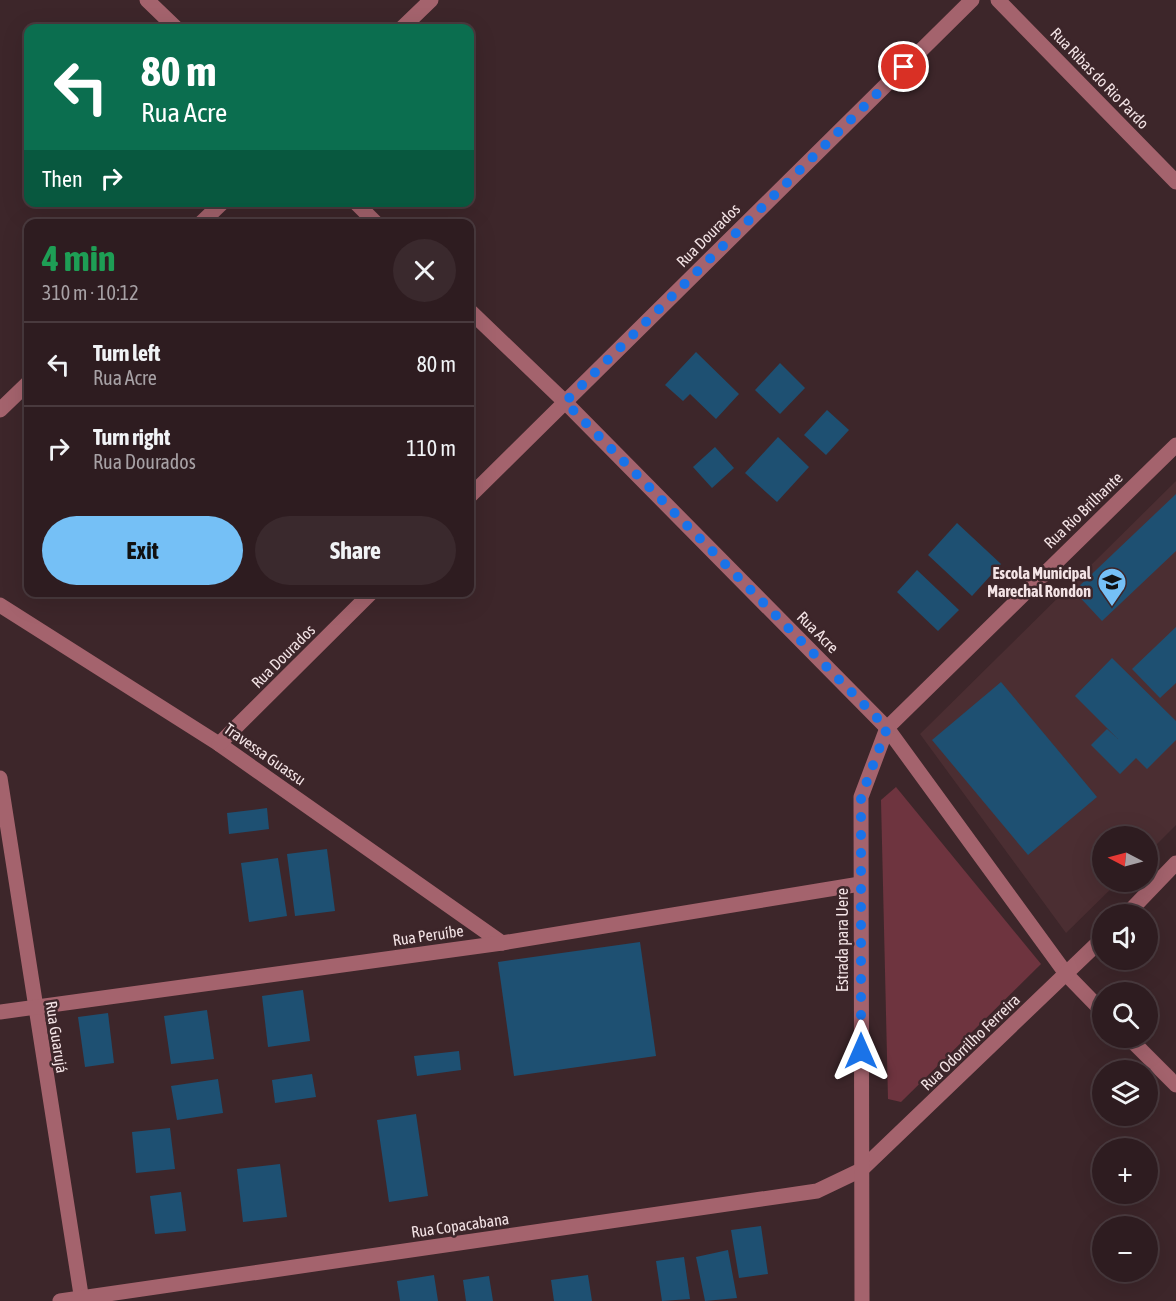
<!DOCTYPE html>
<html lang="en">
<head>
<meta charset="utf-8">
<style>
	body { margin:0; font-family:"Asap Condensed",sans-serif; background:#3a292d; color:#f1f3f6; height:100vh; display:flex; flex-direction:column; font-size:22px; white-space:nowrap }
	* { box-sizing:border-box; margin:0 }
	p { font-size:20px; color:#a7a1a5 }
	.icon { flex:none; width:33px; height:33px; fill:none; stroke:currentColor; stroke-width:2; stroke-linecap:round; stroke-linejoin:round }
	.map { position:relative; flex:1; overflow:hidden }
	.side { position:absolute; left:24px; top:219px; width:450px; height:378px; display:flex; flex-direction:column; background:#2e1c20; border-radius:12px; box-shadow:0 6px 24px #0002,0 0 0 2px #493a3e }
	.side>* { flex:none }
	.top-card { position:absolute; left:24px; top:24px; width:450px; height:183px; border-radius:12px; box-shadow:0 6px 24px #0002,0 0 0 2px #493a3e; background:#0b6e4f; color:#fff; overflow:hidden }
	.needle { width:39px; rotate:276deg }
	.tools { position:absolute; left:1092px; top:826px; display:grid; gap:12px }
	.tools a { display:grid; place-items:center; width:66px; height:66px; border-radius:50%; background:#2e1c20; box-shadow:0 6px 24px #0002,0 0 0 2px #493a3e; font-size:30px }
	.pin { position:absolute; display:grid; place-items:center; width:51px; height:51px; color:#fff; margin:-26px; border:3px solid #fff; border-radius:50%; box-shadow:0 2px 6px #0007 }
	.me { position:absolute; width:66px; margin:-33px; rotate:0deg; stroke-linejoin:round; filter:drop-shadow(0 0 4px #0008) }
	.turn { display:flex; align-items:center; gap:21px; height:126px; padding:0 18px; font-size:27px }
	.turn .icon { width:78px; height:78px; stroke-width:2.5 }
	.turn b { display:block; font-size:42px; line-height:51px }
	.then { display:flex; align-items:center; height:57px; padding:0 18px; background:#0003; gap:12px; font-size:22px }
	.round { display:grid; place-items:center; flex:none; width:63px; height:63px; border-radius:32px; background:#3a292d }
	.head { display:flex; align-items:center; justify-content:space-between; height:102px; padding:0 18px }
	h1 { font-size:36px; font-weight:700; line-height:45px; color:#1e9e55 }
	.primary-button { display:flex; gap:12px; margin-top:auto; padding:12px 18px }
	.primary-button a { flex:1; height:69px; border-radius:36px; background:#75c0f6; color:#111; font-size:24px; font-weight:700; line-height:69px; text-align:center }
	.primary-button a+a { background:#3a292d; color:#f1f3f6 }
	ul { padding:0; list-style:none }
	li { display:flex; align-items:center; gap:18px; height:84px; padding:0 18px; border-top:2px solid #493a3e }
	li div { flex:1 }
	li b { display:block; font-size:22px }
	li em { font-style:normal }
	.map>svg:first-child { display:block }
	.built { fill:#4b2e32 }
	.green { fill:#6e343f }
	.building { fill:#1e5072 }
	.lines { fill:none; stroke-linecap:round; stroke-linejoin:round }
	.minor { stroke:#a4636d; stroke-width:15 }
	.route { stroke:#1a73e8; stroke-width:10; stroke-dasharray:0 18 }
	.labels { text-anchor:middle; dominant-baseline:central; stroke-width:5; stroke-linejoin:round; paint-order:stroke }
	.street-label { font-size:16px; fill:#f3e3e5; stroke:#3d262a }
	.poi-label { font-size:16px; font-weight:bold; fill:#f3e3e5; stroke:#3d262a; text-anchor:end }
</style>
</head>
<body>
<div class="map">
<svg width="1176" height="1301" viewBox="0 0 1176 1301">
	<rect width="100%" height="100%" fill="#3d262a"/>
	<!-- built -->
	<path class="built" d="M 1176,481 L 1176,825 L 1148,853 L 1148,837 L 1102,837 L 1102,882 L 1118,882 L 1066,933 L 920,734 Z"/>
	<!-- green -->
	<path class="green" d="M 896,787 L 1041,964 L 901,1102 L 888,1099 L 881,800 Z"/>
	<!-- building -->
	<g class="building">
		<path d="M 696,352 L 739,394 L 716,419 L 690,394 L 683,401 L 665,385 Z"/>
		<path d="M 780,363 L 805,388 L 780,414 L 755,390 Z"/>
		<path d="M 827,410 L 849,430 L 826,455 L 804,435 Z"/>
		<path d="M 778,437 L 809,467 L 777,502 L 745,473 Z"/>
		<path d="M 715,447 L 734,468 L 712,488 L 693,467 Z"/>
		<path d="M 1176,494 L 1176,551 L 1102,621 L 1074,591 Z"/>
		<path d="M 957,523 L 1001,564 L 972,596 L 928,555 Z"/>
		<path d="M 917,570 L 959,610 L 938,631 L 897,592 Z"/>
		<path d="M 1176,627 L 1176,683 L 1160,698 L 1132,669 Z"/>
		<path d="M 1112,658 L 1176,721 L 1176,740 L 1147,769 L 1136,758 L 1120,774 L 1091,745 L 1107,729 L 1118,739 L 1075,696 Z"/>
		<path d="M 1001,682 L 1097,797 L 1028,855 L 932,740 Z"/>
		<path d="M 267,808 L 269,829 L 229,834 L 227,813 Z"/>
		<path d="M 327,849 L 335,911 L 295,916 L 287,854 Z"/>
		<path d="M 278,858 L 287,916 L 249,922 L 241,863 Z"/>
		<path d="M 640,942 L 656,1056 L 514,1076 L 498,962 Z"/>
		<path d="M 303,990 L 310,1041 L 268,1047 L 262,996 Z"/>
		<path d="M 207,1010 L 214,1059 L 171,1064 L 164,1016 Z"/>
		<path d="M 108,1013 L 114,1063 L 85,1067 L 78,1017 Z"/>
		<path d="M 459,1051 L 461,1070 L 417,1076 L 414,1056 Z"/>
		<path d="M 312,1074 L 316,1097 L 275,1103 L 272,1080 Z"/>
		<path d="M 218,1079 L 223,1113 L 177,1120 L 171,1086 Z"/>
		<path d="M 416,1114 L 428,1196 L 389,1202 L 377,1120 Z"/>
		<path d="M 170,1128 L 175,1169 L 136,1173 L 132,1132 Z"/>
		<path d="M 280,1164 L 287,1217 L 243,1222 L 237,1169 Z"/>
		<path d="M 181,1192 L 186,1231 L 155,1234 L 150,1196 Z"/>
		<path d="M 761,1226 L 768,1274 L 739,1278 L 731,1230 Z"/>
		<path d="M 728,1250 L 737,1298 L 705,1301 L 696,1257 Z"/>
		<path d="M 684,1257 L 690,1299 L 662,1301 L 656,1261 Z"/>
		<path d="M 434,1275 L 438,1301 L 400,1301 L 397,1281 Z"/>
		<path d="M 588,1275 L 592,1301 L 554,1301 L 551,1280 Z"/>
		<path d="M 489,1276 L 493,1301 L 466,1301 L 463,1280 Z"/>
	</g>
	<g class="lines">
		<!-- minor -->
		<g class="minor">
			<path d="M 147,0 L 176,28"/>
			<path d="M 998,0 L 1176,182"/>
			<path d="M 402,28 L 431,0"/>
			<path d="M 355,202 L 377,224"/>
			<path d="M 200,224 L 223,202"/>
			<path d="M 470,311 L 565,402 L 887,728 L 1067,975 L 1102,1011"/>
			<path d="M 0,410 L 28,383"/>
			<path d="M 470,496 L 972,0"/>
			<path d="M 0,605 L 219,744 L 502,943"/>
			<path d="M 219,744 L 372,592"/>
			<path d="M 0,778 L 82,1301"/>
			<path d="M 1126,915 L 1176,863"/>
			<path d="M 0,1012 L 502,943 L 860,884"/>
			<path d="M 1129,1038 L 1176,1085"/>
			<path d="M 60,1301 L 817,1191 L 861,1170 L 1102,939"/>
			<path d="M 862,1301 L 861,797 L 887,728 L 1176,445"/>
		</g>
	</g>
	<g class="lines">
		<!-- route -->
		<path class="route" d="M 861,1051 L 861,797 L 887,728 L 565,402 L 904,67"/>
	</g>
	<!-- icons -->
	<defs>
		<g id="school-pin" transform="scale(1.5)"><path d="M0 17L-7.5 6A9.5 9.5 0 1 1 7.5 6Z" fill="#75c0f6" stroke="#3d262a"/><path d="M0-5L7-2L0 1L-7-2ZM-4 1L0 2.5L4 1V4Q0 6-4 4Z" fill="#111"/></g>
	</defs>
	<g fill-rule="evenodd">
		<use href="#school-pin" x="1112" y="582"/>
	</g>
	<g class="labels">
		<!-- street labels -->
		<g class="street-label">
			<text transform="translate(1100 78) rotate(46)">Rua Ribas do Rio Pardo</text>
			<text transform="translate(708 235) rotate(-45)">Rua Dourados</text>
			<text transform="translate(1083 510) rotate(-44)">Rua Rio Brilhante</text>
			<text transform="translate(818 632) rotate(45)">Rua Acre</text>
			<text transform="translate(283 656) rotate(-45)">Rua Dourados</text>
			<text transform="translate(265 754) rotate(35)">Travessa Guassu</text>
			<text transform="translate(428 935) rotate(-8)">Rua Peruíbe</text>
			<text transform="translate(842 940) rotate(-90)">Estrada para Uere</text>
			<text transform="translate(57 1037) rotate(81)">Rua Guarujá</text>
			<text transform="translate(970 1042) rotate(-44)">Rua Odorrilho Ferreira</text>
			<text transform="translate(460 1225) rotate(-8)">Rua Copacabana</text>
		</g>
		<!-- poi labels -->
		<g class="poi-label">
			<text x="1091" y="573">Escola Municipal<tspan x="1091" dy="18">Marechal Rondon</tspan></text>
		</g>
	</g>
</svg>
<div class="tools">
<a><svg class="needle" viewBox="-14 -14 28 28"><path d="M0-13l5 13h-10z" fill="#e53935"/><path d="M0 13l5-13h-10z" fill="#a7a1a5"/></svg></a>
<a><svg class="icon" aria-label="sound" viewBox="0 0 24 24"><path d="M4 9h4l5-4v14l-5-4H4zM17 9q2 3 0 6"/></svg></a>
<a><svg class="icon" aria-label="search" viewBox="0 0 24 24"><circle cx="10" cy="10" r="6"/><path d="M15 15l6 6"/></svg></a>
<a><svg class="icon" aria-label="layers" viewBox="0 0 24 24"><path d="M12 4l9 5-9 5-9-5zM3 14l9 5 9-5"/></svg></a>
<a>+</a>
<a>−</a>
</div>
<div class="pin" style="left:904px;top:67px;background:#d93025"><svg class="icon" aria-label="arrive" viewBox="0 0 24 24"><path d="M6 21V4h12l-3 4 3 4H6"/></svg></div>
<svg class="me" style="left:861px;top:1051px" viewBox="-20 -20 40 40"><path d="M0-17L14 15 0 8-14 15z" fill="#1a73e8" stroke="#fff" stroke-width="4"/></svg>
<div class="top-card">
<div class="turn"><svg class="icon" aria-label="left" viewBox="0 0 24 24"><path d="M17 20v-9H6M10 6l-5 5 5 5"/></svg><div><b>80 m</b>Rua Acre</div></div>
<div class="then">Then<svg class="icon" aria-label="right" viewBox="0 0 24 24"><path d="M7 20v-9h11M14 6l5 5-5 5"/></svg></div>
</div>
<section class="side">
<div class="head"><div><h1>4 min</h1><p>310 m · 10:12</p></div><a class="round"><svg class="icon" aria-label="close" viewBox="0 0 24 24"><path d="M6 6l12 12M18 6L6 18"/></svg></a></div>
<ul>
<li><svg class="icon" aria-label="left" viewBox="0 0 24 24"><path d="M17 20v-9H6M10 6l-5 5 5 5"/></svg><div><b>Turn left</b><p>Rua Acre</p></div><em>80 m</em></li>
<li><svg class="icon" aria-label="right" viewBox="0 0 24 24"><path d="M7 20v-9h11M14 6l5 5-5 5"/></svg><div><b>Turn right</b><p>Rua Dourados</p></div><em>110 m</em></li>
</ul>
<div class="primary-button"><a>Exit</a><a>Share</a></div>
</section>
</div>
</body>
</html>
